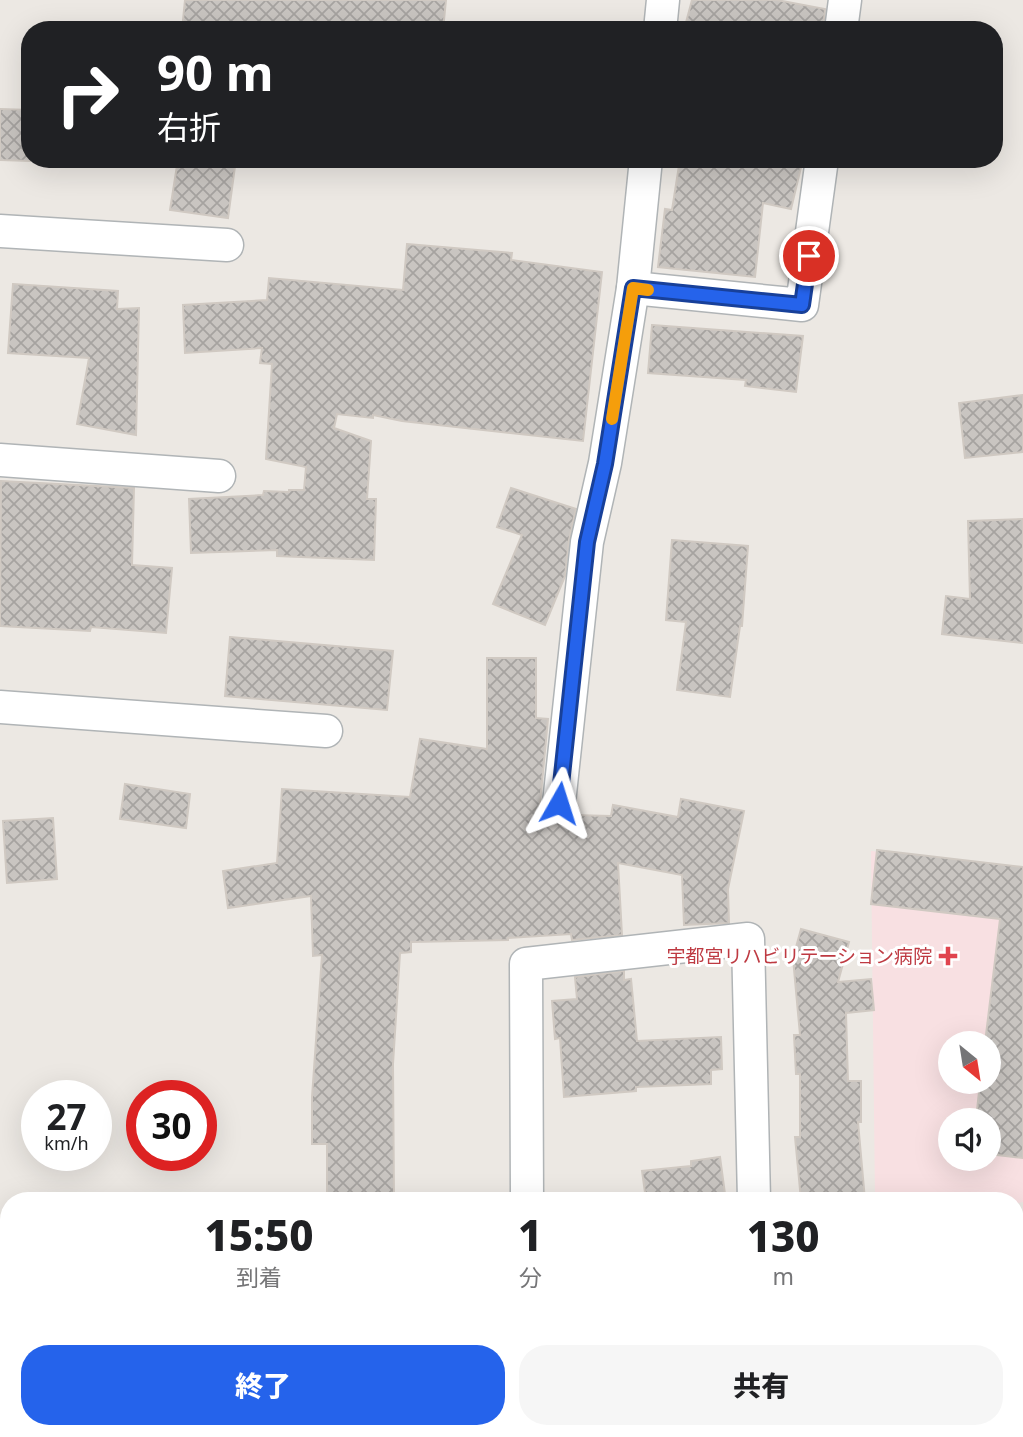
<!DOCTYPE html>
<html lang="ja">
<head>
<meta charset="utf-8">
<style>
	body { margin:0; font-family:"Noto Sans","Noto Sans JP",sans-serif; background:#f6f6f6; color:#202124; height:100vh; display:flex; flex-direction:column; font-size:26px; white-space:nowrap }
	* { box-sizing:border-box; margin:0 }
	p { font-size:23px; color:#757577 }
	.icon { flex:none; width:38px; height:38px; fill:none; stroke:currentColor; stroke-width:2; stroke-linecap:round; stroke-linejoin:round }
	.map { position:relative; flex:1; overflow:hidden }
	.sheet { position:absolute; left:0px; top:1192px; width:1024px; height:247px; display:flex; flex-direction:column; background:#fff; border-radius:28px 28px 0 0; box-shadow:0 7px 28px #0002 }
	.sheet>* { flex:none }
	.hud { position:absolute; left:21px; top:21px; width:982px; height:147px; border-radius:28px; box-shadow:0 7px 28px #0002; background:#202124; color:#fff; overflow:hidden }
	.needle { width:46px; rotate:150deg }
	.buttons { position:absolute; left:938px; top:1031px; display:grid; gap:14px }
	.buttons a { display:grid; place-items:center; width:63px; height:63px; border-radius:50%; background:#fff; box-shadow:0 7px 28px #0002; font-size:35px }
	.speed { position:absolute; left:21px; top:1080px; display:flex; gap:14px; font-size:35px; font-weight:700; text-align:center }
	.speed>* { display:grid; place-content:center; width:91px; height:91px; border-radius:50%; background:#fff; box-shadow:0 7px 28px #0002; line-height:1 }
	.speed small { font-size:18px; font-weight:400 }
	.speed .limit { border:10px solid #d22; background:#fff; color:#111 }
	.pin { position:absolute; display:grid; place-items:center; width:60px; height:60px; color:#fff; margin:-30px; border:4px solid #fff; border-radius:50%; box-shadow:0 2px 7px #0007 }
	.me { position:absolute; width:77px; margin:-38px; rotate:6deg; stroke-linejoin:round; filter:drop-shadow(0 0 5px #0008) }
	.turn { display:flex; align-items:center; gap:24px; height:147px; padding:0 21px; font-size:32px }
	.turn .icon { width:91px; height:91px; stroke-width:2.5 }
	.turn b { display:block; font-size:49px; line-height:60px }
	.eta { display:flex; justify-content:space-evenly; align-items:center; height:119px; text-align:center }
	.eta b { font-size:42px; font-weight:800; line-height:49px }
	.action { display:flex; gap:14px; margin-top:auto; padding:14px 21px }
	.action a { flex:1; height:80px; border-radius:28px; background:#2563eb; color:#fff; font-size:28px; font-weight:800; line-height:80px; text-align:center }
	.action a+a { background:#f6f6f6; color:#202124 }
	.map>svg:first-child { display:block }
	.medical { fill:#f8e0e2; fill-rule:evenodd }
	.building { fill:url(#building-cross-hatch); stroke:#d0c9c2; stroke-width:2 }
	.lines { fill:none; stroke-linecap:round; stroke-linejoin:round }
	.street-casing { stroke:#b0b4b6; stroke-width:35 }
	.street { stroke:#fff; stroke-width:32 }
	.route-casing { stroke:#184099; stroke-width:18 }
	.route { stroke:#2563eb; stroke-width:12 }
	.slow { stroke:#f59e0b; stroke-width:12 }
	.health-dot { fill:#e0444e; stroke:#fff; stroke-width:2.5 }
	.labels { text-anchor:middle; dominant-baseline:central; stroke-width:6; stroke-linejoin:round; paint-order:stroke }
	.health-label { font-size:19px; fill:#be3a42; stroke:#fff; text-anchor:end }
</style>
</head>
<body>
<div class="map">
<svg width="1023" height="1437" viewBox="0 0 1023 1437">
	<defs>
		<pattern id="building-cross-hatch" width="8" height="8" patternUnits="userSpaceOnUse" patternTransform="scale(1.75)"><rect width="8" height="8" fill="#c9c5c1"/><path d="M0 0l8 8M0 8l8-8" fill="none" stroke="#a6a3a0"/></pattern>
	</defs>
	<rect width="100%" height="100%" fill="#ece8e3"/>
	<!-- medical -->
	<path class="medical" d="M 871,851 L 1023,868 L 1023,1202 L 1015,1204 L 1015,1200 L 875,1200 ZM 950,1043 L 989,1043 L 989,1082 L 950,1082 ZM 950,1120 L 989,1120 L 989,1158 L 950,1158 Z"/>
	<!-- building -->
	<g class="building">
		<path d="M 185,0 L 446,0 L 443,30 L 182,30 Z"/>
		<path d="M 692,0 L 777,0 L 825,9 L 823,30 L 684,30 Z"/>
		<path d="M 0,109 L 30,110 L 30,161 L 0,160 Z"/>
		<path d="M 178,159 L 236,159 L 228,218 L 170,210 Z"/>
		<path d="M 680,159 L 803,159 L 791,209 L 763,203 L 755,277 L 658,267 L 665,209 L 672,210 Z"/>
		<path d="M 407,244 L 512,253 L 511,260 L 602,272 L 583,441 L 402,421 L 373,415 L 373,418 L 337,414 L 334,428 L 371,441 L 367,499 L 376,499 L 374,560 L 277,556 L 277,550 L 191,553 L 189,499 L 263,495 L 264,491 L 289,492 L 289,490 L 304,490 L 306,467 L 266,459 L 272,364 L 260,363 L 262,348 L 185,353 L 183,305 L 267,300 L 269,278 L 403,290 Z"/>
		<path d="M 13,284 L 118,291 L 117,309 L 139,308 L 136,435 L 77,424 L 89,358 L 8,353 Z"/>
		<path d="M 652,325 L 803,336 L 796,392 L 745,386 L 746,380 L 648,373 Z"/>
		<path d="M 1023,395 L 1023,452 L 965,458 L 959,403 Z"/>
		<path d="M 1,481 L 134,488 L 132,565 L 172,568 L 166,633 L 91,627 L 90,631 L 0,626 Z"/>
		<path d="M 511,488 L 576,509 L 569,540 L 565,576 L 545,625 L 493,604 L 522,535 L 497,527 Z"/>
		<path d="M 1023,519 L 1023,643 L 942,634 L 946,596 L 970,599 L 968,521 Z"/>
		<path d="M 672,540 L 748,546 L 742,626 L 740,626 L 730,697 L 677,690 L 686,622 L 666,620 Z"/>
		<path d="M 230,637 L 393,651 L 387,710 L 225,696 Z"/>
		<path d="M 487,658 L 536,658 L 536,718 L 548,719 L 539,814 L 545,814 L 549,818 L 558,821 L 566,820 L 573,815 L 611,816 L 613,805 L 678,817 L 681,799 L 744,811 L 728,889 L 729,923 L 684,925 L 682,875 L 618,863 L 622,935 L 572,940 L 571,934 L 508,938 L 508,940 L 411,942 L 411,952 L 400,953 L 393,1064 L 394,1200 L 327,1200 L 327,1144 L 312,1144 L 312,1097 L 322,955 L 313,956 L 311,896 L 228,908 L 223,871 L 277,863 L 282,789 L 410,797 L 420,739 L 487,749 Z"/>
		<path d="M 125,784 L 190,794 L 186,828 L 120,819 Z"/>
		<path d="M 53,818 L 57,879 L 7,883 L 3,821 Z"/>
		<path d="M 877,850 L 1023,867 L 1023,1158 L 989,1154 L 989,1120 L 976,1120 L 980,1082 L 989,1082 L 989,1043 L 985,1043 L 1000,919 L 871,904 Z"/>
		<path d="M 801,929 L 849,942 L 838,982 L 871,979 L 874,1010 L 846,1013 L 848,1081 L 861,1081 L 861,1122 L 858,1122 L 865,1200 L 801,1200 L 795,1137 L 800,1137 L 800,1074 L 796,1074 L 794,1035 L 800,1035 L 793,958 Z"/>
		<path d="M 624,971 L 624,980 L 631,979 L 637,1041 L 721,1037 L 722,1069 L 711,1070 L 711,1084 L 636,1087 L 636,1091 L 564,1097 L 560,1038 L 555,1039 L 552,1001 L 577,999 L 575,977 Z"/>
		<path d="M 720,1157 L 725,1194 L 691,1198 L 691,1200 L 646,1200 L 642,1171 L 691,1166 L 691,1161 Z"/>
	</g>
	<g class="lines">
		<!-- street casing -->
		<g class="street-casing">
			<g id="street">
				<path d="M 660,30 L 663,0"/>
				<path d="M 841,30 L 845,0"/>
				<path d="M 0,231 L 227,245"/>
				<path d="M 633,288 L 802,305 L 822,159"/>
				<path d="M 0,460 L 219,476"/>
				<path d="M 0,707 L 326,731"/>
				<path d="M 559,803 L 587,542 L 605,463 L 633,288 L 646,159"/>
				<path d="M 527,1200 L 526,964 L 748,939 L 754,1200"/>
				<path d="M 1015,1231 L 1023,1230"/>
				<path d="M 0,1415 L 9,1413"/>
				<path d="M 169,1430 L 171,1437"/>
				<path d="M 569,1430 L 570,1437"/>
			</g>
		</g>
		<!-- street -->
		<use href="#street" class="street"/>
	</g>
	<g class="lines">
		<!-- route casing -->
		<g class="route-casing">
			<path id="route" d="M 559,803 L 587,542 L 605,464 L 633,288 L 802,305 L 809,256"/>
		</g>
		<!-- route -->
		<use href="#route" class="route"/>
		<!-- slow -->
		<path class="slow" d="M 612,419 L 633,288 L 648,290"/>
	</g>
	<!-- markers -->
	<path class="health-dot" d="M944.5 945.5h7v7h7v7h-7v7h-7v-7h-7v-7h7z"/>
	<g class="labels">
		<!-- health labels -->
		<g class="health-label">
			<text x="932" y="956">宇都宮リハビリテーション病院</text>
		</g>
	</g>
</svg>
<div class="buttons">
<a><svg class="needle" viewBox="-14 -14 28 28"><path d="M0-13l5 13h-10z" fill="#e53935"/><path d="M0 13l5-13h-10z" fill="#757577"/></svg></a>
<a><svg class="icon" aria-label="sound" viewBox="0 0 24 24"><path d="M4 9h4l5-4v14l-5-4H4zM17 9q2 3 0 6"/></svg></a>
</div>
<div class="speed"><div>27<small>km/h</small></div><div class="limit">30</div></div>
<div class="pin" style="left:809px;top:256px;background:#d93025"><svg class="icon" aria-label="arrive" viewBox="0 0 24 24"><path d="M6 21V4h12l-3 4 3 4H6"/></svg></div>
<svg class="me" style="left:559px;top:803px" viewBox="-20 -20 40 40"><path d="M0-17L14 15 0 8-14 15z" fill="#2563eb" stroke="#fff" stroke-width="4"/></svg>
<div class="hud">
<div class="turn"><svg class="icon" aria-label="right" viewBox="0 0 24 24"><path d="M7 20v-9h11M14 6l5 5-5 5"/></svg><div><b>90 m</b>右折</div></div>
</div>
<section class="sheet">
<div class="eta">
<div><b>15:50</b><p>到着</p></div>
<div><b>1</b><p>分</p></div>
<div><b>130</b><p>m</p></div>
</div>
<div class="action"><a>終了</a><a>共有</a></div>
</section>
</div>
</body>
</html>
